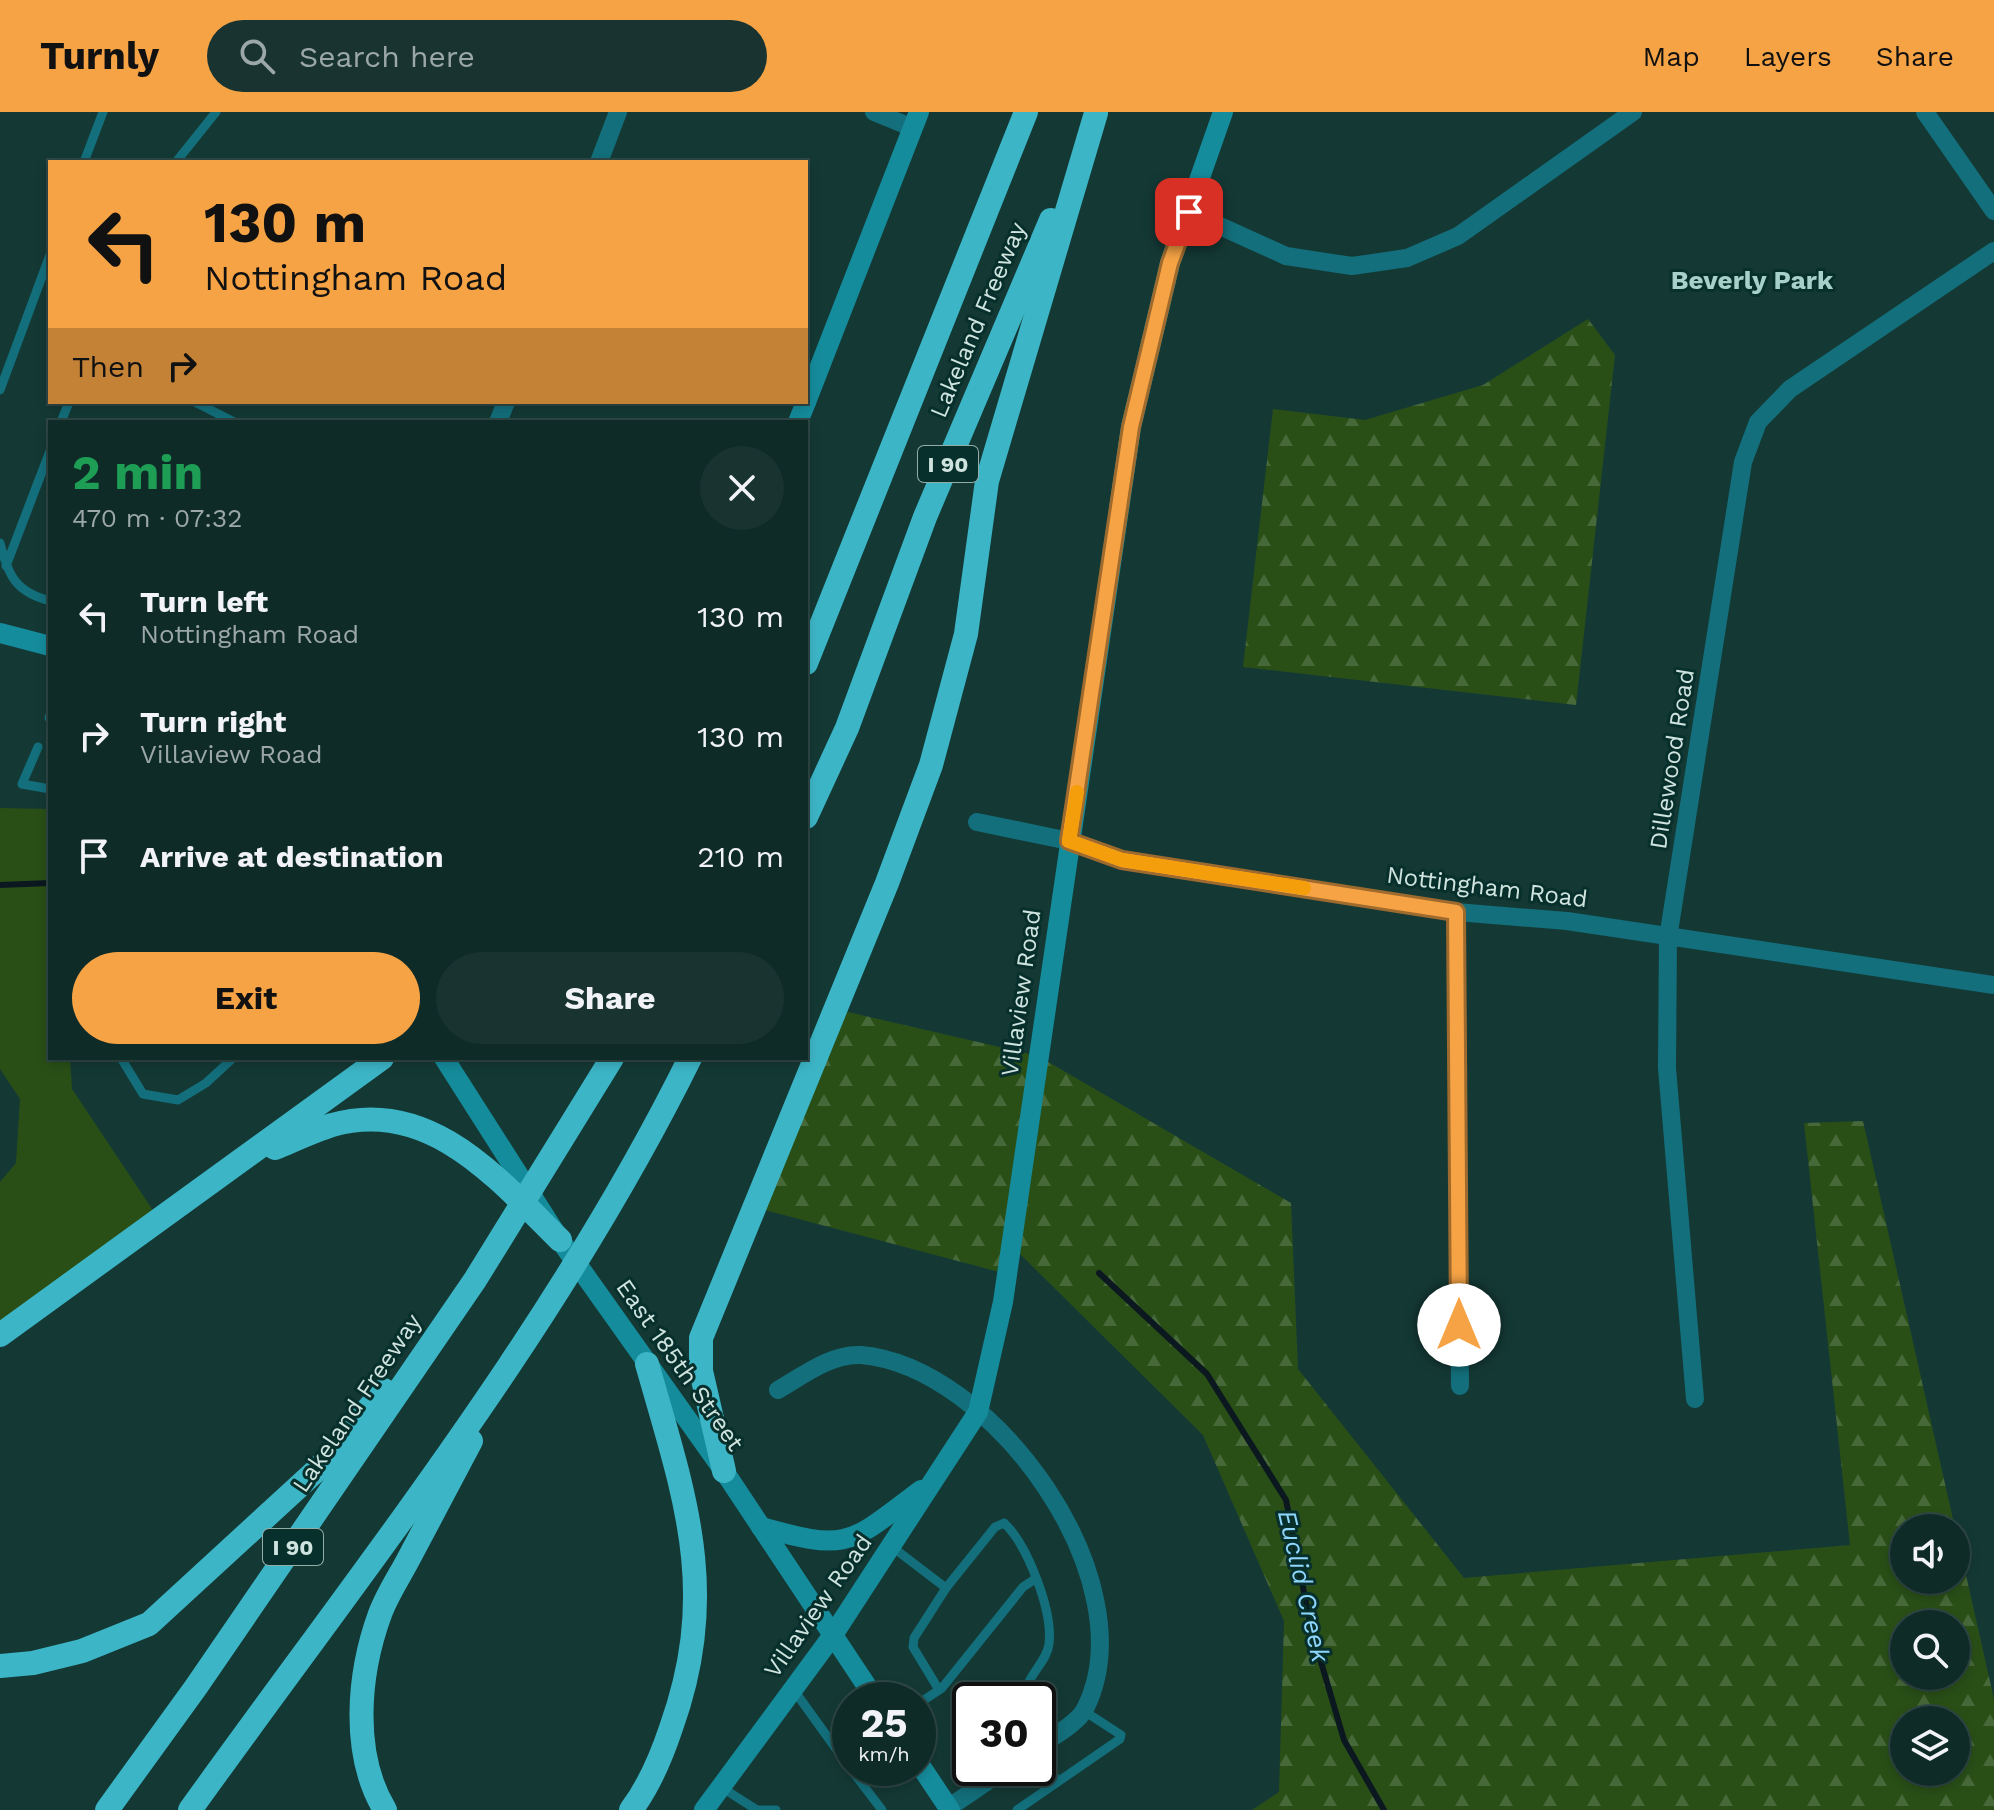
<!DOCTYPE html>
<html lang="en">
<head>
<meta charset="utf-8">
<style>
	body { margin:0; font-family:"Work Sans",sans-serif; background:#183330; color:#f1f3f6; height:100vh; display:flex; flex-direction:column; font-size:30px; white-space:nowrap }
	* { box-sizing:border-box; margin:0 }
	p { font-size:26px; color:#9ba7a8 }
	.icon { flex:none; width:44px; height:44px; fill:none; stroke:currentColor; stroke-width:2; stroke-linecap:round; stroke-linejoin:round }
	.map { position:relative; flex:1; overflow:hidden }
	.panel { position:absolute; left:48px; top:308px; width:760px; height:640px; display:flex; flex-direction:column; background:#0f2b28; border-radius:0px; box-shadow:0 4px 12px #0003,0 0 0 2px #2f4745 }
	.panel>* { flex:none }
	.top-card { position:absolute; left:48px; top:48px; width:760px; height:244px; border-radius:0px; box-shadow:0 4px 12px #0003,0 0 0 2px #2f4745; background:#f5a345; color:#111; overflow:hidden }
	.fabs { position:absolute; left:1890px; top:1402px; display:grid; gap:16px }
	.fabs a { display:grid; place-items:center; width:80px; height:80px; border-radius:50%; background:#0f2b28; box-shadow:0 4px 12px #0003,0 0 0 2px #2f4745; font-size:40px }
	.speed { position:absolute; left:832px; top:1570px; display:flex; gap:16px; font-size:40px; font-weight:700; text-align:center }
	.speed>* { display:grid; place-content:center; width:104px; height:104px; border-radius:50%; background:#0f2b28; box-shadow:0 4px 12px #0003,0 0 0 2px #2f4745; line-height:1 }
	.speed small { font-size:20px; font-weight:400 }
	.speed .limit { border:4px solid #111; border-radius:12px; background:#fff; color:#111 }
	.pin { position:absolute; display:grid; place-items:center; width:68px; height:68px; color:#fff; margin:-34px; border-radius:16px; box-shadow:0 4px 12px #0006 }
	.me { position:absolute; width:88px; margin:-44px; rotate:0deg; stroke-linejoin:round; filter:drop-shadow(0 0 6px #0008) }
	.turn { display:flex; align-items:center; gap:28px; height:168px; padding:0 24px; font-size:36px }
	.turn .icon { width:104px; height:104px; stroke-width:2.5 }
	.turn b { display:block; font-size:56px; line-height:68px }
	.then { display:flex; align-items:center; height:76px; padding:0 24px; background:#0003; gap:16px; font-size:30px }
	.round { display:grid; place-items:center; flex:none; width:84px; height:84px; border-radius:42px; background:#183330 }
	.overview { display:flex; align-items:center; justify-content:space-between; height:136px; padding:0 24px }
	h1 { font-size:48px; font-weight:700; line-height:60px; color:#1e9e55 }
	.primary-button { display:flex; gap:16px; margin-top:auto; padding:16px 24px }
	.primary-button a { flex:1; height:92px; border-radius:48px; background:#f5a345; color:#111; font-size:32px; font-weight:700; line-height:92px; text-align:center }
	.primary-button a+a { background:#183330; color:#f1f3f6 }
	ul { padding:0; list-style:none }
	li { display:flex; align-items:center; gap:24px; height:120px; padding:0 24px }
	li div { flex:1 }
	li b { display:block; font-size:30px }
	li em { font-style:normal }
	header { display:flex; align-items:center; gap:48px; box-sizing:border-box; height:112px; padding:0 40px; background:#f5a345; color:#111 }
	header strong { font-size:38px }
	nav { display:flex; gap:44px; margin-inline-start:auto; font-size:28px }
	.search { width:560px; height:72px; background:#183330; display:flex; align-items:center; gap:20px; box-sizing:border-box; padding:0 28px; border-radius:44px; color:#9ba7a8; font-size:30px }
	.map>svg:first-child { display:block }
	.green { fill:#294f17 }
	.forest { fill:url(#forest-firs); fill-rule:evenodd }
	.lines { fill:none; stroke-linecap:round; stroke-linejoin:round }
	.stream { stroke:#0b181f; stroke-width:6 }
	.lane { stroke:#136f7b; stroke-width:9 }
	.street { stroke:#136f7b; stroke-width:18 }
	.secondary { stroke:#158c9c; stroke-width:20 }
	.highway { stroke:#3cb6c7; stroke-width:24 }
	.route-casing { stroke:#9f6a2d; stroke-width:20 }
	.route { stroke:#f5a345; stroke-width:14 }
	.slow { stroke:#f59e0b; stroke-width:14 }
	.labels { text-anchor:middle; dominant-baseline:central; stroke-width:6; stroke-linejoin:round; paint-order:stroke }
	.shield { fill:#072f2b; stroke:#93ada9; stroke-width:2 }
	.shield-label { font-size:22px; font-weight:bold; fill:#cfe3df }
	.street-label { font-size:24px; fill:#cfe3df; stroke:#072f2b }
	.neighbourhood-label { font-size:26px; font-weight:bold; fill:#a8d0ca; stroke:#072f2b }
	.water-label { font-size:26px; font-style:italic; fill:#8ed6fc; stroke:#072f2b }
</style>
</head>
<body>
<header>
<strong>Turnly</strong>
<div class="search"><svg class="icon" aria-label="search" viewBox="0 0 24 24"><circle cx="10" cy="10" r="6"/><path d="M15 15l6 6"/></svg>Search here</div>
<nav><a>Map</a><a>Layers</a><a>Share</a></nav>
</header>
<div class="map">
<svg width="1994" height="1698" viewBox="0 0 1994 1698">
	<defs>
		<pattern id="forest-firs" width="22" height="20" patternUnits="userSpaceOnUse" patternTransform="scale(2)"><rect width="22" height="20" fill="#294f17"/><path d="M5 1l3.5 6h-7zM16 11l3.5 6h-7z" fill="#476838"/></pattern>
	</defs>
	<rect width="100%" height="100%" fill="#143935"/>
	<!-- green -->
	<path class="green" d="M 0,696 L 50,697 L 50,946 L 70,946 L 72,977 L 160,1109 L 0,1223 L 0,1070 L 16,1051 L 20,987 L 0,957 Z"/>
	<!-- forest -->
	<g class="forest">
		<path d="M 1588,207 L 1615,243 L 1576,593 L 1243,555 L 1273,297 L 1365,308 L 1483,273 Z"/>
		<path d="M 835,897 L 1038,944 L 1291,1091 L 1298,1257 L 1464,1466 L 1850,1433 L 1804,1011 L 1863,1009 L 1955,1416 L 1904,1416 L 1904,1468 L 1956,1468 L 1956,1419 L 1994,1587 L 1994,1698 L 1252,1698 L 1279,1680 L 1284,1509 L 1203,1323 L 1012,1134 L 1007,1162 L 753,1095 ZM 1904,1512 L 1956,1512 L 1956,1564 L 1904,1564 ZM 1904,1608 L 1956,1608 L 1956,1660 L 1904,1660 Z"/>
	</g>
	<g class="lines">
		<!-- stream -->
		<g class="stream">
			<path d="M 0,773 L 50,771"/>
			<path d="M 1099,1161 L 1207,1262 L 1286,1388 L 1311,1516 L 1344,1628 L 1384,1698"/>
		</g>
		<!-- lane -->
		<g class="lane">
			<path d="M 84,50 L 103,0"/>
			<path d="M 176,50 L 216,0"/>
			<path d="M 0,278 L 50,143"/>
			<path d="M 195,290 L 234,310"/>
			<path d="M 61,310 L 69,290"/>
			<path d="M 0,431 C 8,464 16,480 50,489"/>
			<path d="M 6,454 L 50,339"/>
			<path d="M 49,606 L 50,603"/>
			<path d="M 38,635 L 22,672 L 50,677"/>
			<path d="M 121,946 L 143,982 L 178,988 L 206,971 L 233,946"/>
			<path d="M 891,1434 L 946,1476"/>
			<path d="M 793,1577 L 850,1656"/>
			<path d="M 1027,1588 C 1021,1567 1047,1552 1049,1532 C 1053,1500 1028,1433 1004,1411 L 995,1415 L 946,1476 L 914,1526 L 913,1535 L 939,1578 L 942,1576 L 1023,1475 L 1035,1467"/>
			<path d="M 918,1592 L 939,1578"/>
			<path d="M 1038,1642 L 1058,1669"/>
			<path d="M 850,1656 L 882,1698"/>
			<path d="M 721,1675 L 757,1698 L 776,1698"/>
			<path d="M 1017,1698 L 1120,1627 L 1121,1623 L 1084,1599"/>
		</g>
		<!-- street -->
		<g class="street">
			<path d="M 874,0 L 913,16"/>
			<path d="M 1925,0 L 1994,99"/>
			<path d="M 599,50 L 618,0"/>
			<path d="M 1189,100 L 1286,144 L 1352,154 L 1407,146 L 1458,124 L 1633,0"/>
			<path d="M 498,310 L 506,290"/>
			<path d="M 977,710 L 1069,729 L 1122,748 L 1456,800 L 1567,809 L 1994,873"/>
			<path d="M 1456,800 L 1460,1274"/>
			<path d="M 778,1278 C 802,1264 832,1241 861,1243 C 993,1254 1149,1470 1085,1597 C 1077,1612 1052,1625 1038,1635"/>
			<path d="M 1695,1287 L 1667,956 L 1668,826 L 1743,350 L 1758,310 L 1790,277 L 1994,139"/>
			<path d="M 948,1696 L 1007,1656"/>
		</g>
		<!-- secondary -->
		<g class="secondary">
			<path d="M 806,290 L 919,0"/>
			<path d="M 798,310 L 806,290"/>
			<path d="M 0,521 L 50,534"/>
			<path d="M 444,946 L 560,1128 L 724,1359 L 876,1588"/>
			<path d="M 761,1415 C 850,1440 849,1432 921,1378"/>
			<path d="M 918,1650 L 950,1698"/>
			<path d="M 704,1698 L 833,1523 L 978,1300 L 1003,1190 L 1131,315 L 1170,151 L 1223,0"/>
		</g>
		<!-- highway -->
		<g class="highway">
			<path d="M 806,551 L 1026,0"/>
			<path d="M 806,705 L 847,616 L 925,405 L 1051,108"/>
			<path d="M 275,1036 C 294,1028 313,1019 332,1013 C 430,985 498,1067 560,1128"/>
			<path d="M 0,1223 L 382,946"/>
			<path d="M 724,1359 L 701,1259 L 701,1226 L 887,771 L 931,653 L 966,522 L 987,369 L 1096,1"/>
			<path d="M 0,1554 L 33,1551 L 82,1539 L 149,1512 L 320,1355 L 384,1278"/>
			<path d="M 107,1698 L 196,1575 L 475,1168 L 612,946"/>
			<path d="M 190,1698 C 365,1454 556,1217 690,946"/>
			<path d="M 385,1698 C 351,1642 358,1562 380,1502 C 387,1483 399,1465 408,1448 C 429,1408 450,1369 471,1329"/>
			<path d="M 631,1698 C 649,1674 662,1643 671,1616 C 720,1479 685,1385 647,1252"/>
		</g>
	</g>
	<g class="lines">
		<!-- route casing -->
		<g class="route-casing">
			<path id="route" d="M 1189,100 L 1170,151 L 1131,315 L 1069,729 L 1122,748 L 1456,800 L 1459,1213"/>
		</g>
		<!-- route -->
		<use href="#route" class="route"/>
		<!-- slow -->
		<path class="slow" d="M 1077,680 L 1069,729 L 1122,748 L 1304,776"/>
	</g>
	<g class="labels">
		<!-- shield labels -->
		<g class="shield">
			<rect x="918" y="334" width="60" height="36" rx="6"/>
			<rect x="263" y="1417" width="60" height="36" rx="6"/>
		</g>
		<g class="shield-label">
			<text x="948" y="352">I 90</text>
			<text x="293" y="1435">I 90</text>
		</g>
		<!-- street labels -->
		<g class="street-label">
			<text transform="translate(978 208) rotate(-67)">Lakeland Freeway</text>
			<text transform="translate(1672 647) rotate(-81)">Dillewood Road</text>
			<text transform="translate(1487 775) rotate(7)">Nottingham Road</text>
			<text transform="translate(1021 881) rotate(-82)">Villaview Road</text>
			<text transform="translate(680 1253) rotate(55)">East 185th Street</text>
			<text transform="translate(357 1291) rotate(-56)">Lakeland Freeway</text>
			<text transform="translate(818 1494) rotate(-55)">Villaview Road</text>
		</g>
		<!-- neighbourhood labels -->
		<g class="neighbourhood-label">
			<text x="1752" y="168">Beverly Park</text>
		</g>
		<!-- water labels -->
		<g class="water-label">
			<text transform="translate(1304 1474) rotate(77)">Euclid Creek</text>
		</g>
	</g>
</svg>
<div class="fabs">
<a><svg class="icon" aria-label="sound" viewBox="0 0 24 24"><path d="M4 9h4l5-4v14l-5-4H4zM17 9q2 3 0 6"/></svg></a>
<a><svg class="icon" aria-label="search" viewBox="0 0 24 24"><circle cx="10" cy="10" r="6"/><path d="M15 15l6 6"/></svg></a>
<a><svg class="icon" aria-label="layers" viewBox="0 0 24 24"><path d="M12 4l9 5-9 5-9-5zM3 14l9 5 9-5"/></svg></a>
</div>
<div class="speed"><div>25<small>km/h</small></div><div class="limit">30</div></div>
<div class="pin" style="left:1189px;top:100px;background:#d93025"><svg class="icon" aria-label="arrive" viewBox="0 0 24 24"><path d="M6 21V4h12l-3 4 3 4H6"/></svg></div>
<svg class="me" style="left:1459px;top:1213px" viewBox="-20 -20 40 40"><circle r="19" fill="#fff"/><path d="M0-13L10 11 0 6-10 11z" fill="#f5a345"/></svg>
<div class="top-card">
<div class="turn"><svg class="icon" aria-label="left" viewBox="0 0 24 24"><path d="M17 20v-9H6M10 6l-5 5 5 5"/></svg><div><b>130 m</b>Nottingham Road</div></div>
<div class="then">Then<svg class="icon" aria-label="right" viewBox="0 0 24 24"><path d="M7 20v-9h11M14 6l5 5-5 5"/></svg></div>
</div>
<section class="panel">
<div class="overview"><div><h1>2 min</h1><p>470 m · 07:32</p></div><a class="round"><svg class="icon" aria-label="close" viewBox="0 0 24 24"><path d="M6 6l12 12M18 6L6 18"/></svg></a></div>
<ul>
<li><svg class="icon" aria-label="left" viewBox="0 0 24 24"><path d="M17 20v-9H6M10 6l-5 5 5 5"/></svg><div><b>Turn left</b><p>Nottingham Road</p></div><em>130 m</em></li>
<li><svg class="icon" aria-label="right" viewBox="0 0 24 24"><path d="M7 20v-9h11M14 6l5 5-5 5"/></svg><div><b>Turn right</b><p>Villaview Road</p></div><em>130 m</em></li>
<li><svg class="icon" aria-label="arrive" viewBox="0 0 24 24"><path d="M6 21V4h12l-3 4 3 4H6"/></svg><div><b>Arrive at destination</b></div><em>210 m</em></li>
</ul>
<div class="primary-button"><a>Exit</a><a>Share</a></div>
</section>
</div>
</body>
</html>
